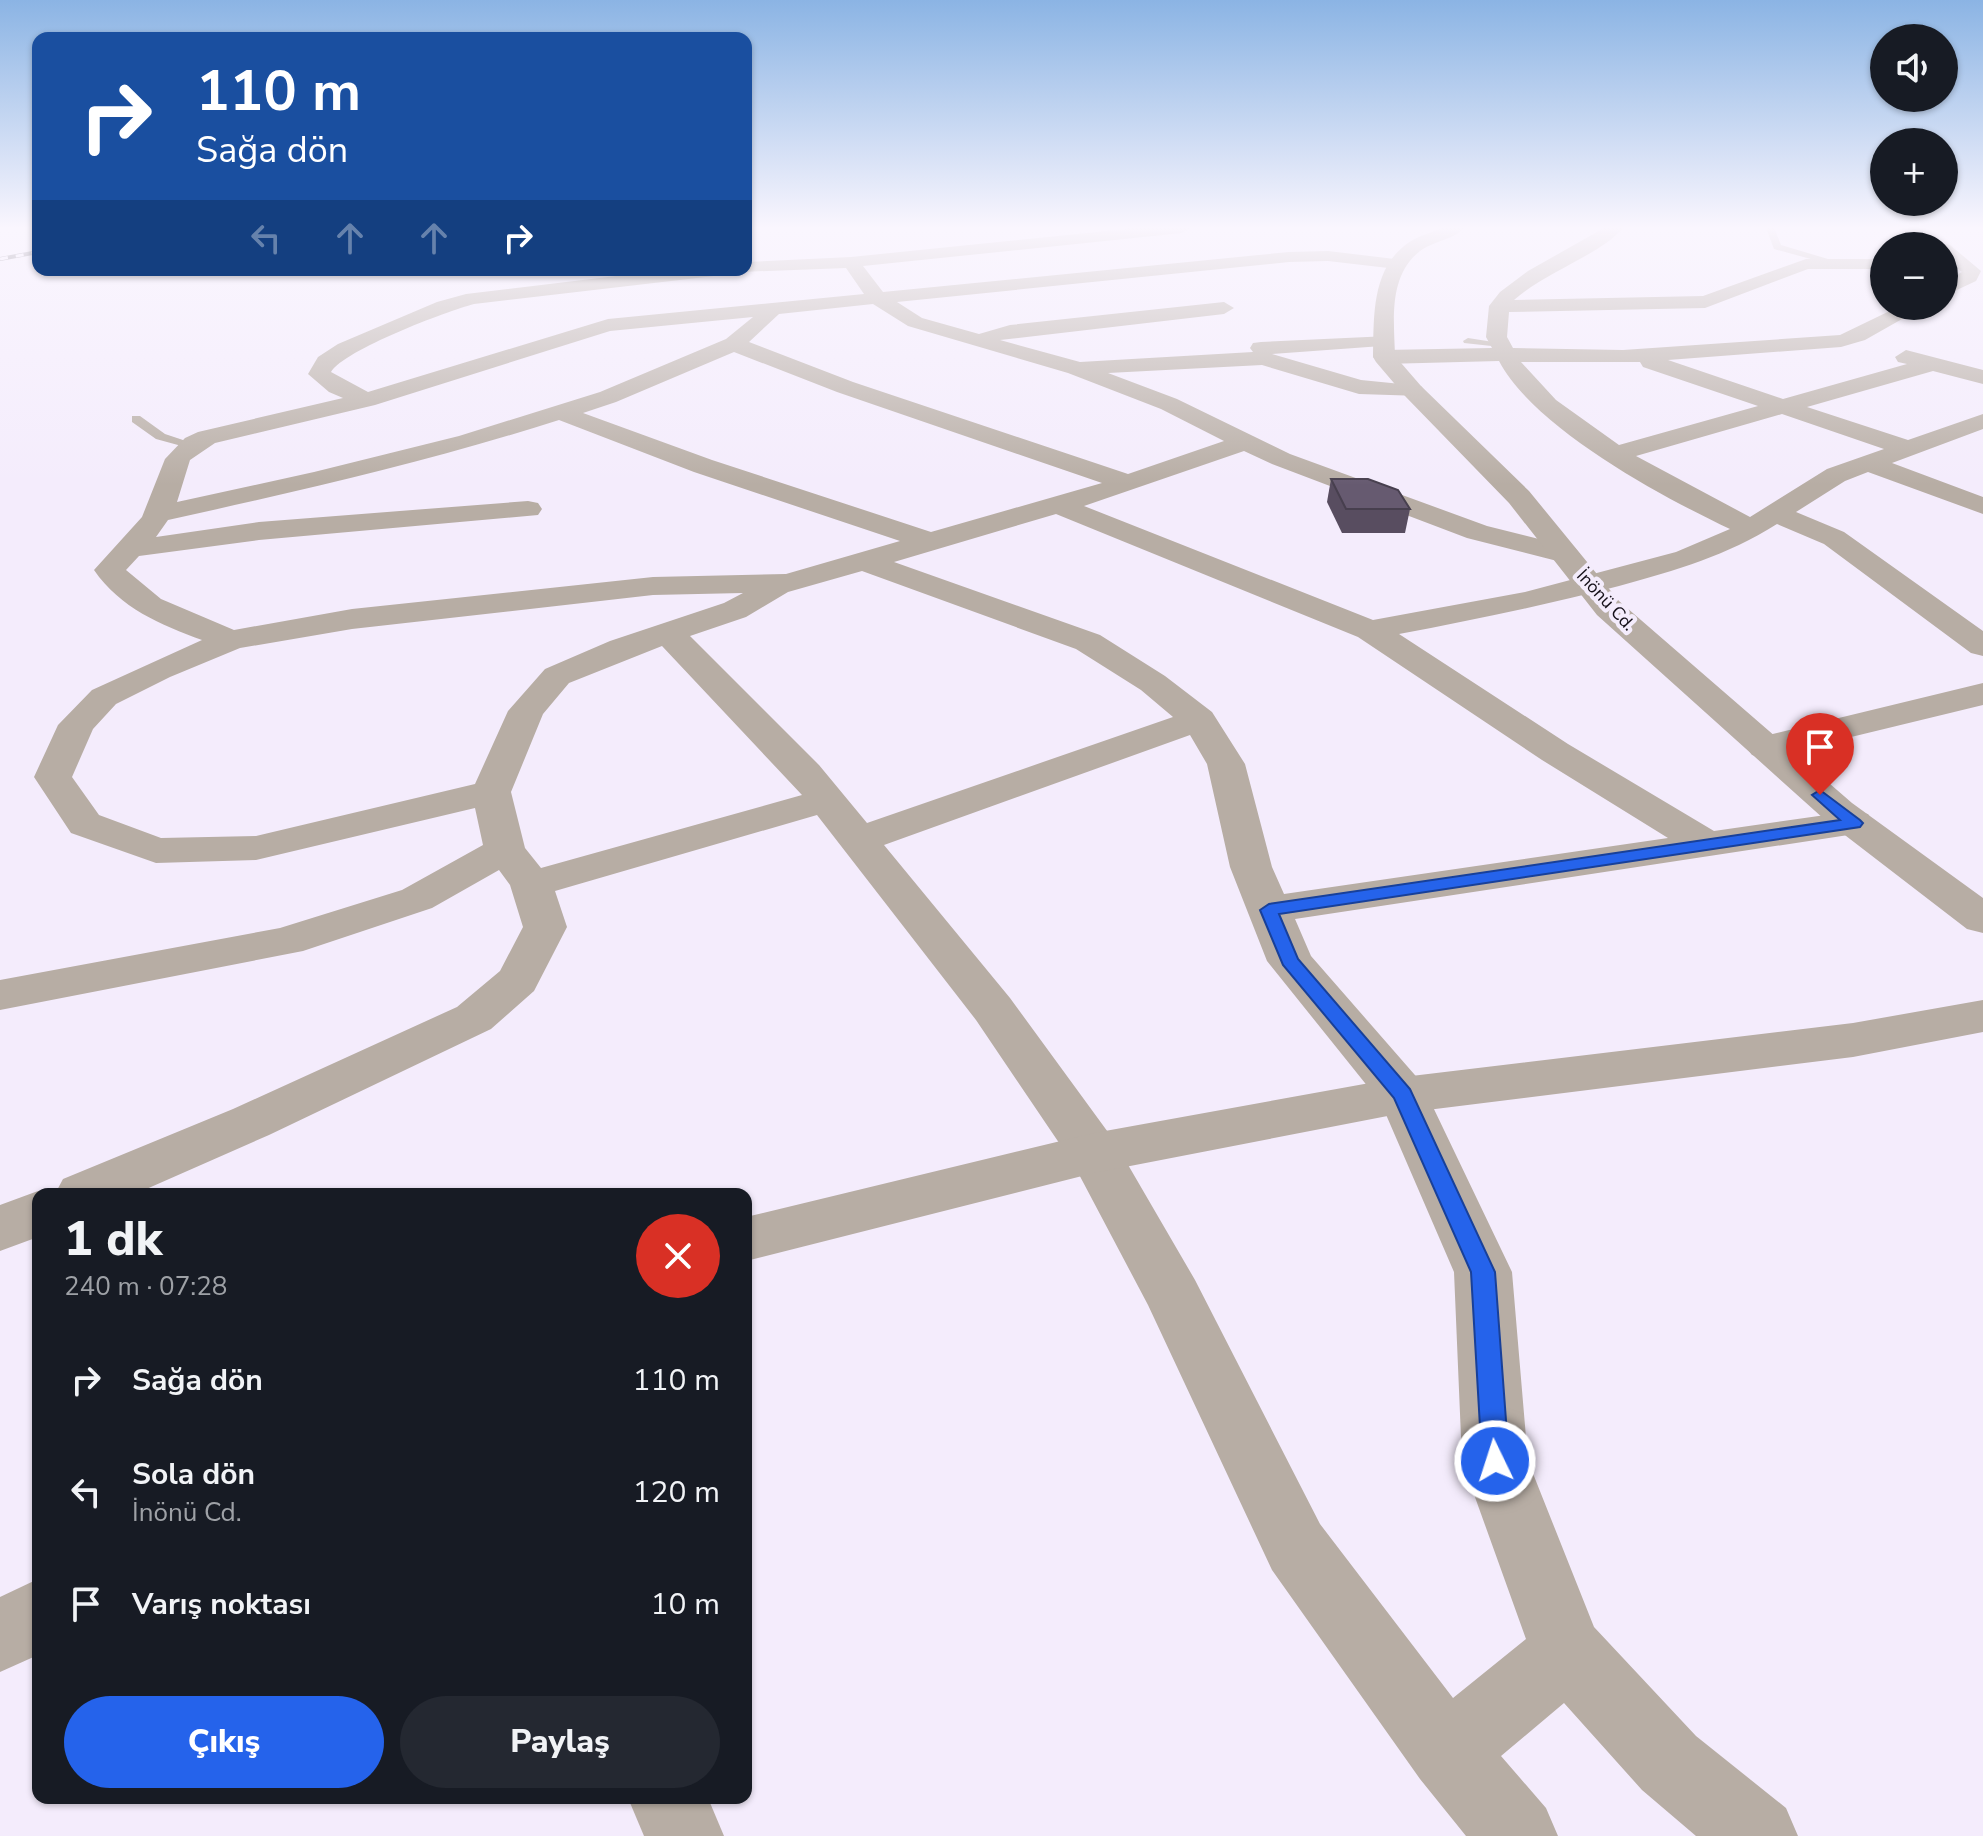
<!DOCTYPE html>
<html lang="tr">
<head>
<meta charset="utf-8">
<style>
	body { margin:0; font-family:"Nunito Sans",sans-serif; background:#242831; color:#f1f3f6; height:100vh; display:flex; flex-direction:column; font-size:30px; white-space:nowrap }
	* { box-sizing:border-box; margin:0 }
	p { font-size:26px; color:#9ea1a6 }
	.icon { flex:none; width:44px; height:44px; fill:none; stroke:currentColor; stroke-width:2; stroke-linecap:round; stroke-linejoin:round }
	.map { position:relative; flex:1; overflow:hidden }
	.side { position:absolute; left:32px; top:1188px; width:720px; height:616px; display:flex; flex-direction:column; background:#171b24; border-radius:16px; box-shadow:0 2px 6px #0004 }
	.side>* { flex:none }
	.top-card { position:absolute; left:32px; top:32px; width:720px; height:244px; border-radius:16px; box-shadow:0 2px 6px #0004; background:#1a4fa0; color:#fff; overflow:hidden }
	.buttons { position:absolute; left:1870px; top:24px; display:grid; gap:16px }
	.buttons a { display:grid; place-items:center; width:88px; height:88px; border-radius:50%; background:#171b24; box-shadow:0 2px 6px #0004; font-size:40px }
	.pin { position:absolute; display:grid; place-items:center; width:68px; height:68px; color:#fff; margin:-82px -34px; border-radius:50% 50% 50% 0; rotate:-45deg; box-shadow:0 0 8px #0007 }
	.pin .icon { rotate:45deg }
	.me { position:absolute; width:88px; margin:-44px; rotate:356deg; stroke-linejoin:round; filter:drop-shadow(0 0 6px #0008) }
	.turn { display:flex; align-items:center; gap:28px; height:168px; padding:0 32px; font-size:36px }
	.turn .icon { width:104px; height:104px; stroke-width:2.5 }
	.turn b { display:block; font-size:56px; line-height:68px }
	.lanes { display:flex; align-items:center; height:76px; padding:0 32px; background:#0003; justify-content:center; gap:40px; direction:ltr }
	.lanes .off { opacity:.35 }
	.round { display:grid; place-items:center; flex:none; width:84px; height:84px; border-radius:42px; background:#242831 }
	.head { display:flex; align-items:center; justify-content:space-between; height:136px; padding:0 32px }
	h1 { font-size:48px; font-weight:800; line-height:60px }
	.action { display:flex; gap:16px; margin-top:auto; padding:16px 32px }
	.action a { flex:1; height:92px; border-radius:48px; background:#2563eb; color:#fff; font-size:32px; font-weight:800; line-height:92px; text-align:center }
	.action a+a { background:#242831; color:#f1f3f6 }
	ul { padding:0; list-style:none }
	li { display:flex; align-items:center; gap:24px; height:112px; padding:0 32px }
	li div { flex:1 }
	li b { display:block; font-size:30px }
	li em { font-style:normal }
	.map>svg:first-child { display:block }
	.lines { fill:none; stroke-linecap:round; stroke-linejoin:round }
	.service { fill:#b7ada4; fill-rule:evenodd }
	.minor { fill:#b7ada4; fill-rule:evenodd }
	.tertiary { fill:#b7ada4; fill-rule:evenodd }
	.rail-casing { stroke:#2e2933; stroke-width:4 }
	.rail { stroke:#f4ecfc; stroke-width:3; stroke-dasharray:8; stroke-linecap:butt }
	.wall { fill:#584d60 }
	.building { fill:#665a70; stroke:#473f4e; stroke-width:2 }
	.route { fill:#2563eb; stroke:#184099; stroke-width:2 }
	.labels { text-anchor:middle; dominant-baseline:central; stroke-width:8; stroke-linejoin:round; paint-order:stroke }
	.far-street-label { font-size:18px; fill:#151019; stroke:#f4ecfc }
</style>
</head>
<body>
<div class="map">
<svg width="1983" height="1836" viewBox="0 0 1983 1836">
	<rect width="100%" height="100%" fill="#f4ecfc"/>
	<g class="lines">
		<!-- service -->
		<g class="service">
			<path d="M 1766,228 L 1774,228 L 1781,245 L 1838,262 L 1833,265 L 1774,249 Z"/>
			<path d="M 1468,338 L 1506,344 L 1501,347 L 1464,343 L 1463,341 Z"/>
			<path d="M 132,416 L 140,416 L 165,434 L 195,444 L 189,448 L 156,439 L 132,422 Z"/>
		</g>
		<!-- minor -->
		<g class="minor">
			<path d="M 1136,228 L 1190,228 L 1182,233 L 863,266 L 883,292 L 1289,252 L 1328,251 L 1403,260 L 1406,264 L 1403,268 L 1397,269 L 1328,261 L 1289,262 L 897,302 L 922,318 L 979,334 L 1010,325 L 1224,302 L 1234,308 L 1224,314 L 1000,340 L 1080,362 L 1253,352 L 1250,348 L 1253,343 L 1261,342 L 1389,336 L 1393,340 L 1389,344 L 1382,346 L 1272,354 L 1361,380 L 1421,386 L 1425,391 L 1421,396 L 1359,394 L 1262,365 L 1108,373 L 1177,399 L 1290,454 L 1487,526 L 1575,548 L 1580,554 L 1575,560 L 1565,563 L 1467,538 L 1272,464 L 1244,451 L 1084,506 L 1373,620 L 1525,592 L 1676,552 L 1730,529 C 1662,497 1534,428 1499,361 L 1384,364 L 1373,357 L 1384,350 L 1492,348 L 1486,337 L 1489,306 L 1500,292 L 1528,271 L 1604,228 L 1623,228 C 1600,255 1545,272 1514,300 L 1703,296 L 1806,259 L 1884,259 L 1884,269 L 1808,269 L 1705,308 L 1509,312 L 1507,337 L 1513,348 L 1623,350 L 1840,335 L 1900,306 L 1925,306 L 1865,340 L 1841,347 L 1668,360 L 1783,399 L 1907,364 L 1898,362 L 1895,357 L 1906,350 L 1983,370 L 1983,384 L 1933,371 L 1807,407 L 1908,440 L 1983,414 L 1983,429 L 1892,463 L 1983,497 L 1983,514 L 1868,472 L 1845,481 L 1796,512 L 1844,532 L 1983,631 L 1983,656 L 1971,653 L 1824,544 L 1777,524 C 1726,556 1677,570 1619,586 C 1546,605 1473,620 1399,634 L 1568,744 L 1714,831 L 1854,811 L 1868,814 L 1874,823 L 1868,832 L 1295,919 L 1311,956 L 1421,1082 L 1512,1272 L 1528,1461 L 1594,1627 L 1696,1736 L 1786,1808 L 1798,1836 L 1696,1836 L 1642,1790 L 1564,1703 L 1501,1756 L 1546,1808 L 1558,1836 L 1466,1836 L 1420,1779 L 1272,1570 L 1148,1305 L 1074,1165 L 976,1020 L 817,815 L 555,891 L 567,927 L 534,991 L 491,1029 L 269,1135 L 135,1194 L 55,1194 L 63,1179 L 233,1109 L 457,1007 L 500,971 L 523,927 L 510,885 L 499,870 L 432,908 L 303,951 L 0,1010 L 0,980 L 280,928 L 402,890 L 483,845 L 475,808 L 256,860 L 156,863 L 71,833 L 34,777 L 58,725 L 92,690 L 202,640 C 161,625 120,608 94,570 L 142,517 L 165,459 L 185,438 L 198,432 L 343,398 L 329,392 L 308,374 L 318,357 L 338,344 L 437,302 L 466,294 L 666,270 L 723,270 L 714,276 L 474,304 C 447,311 344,350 331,372 L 368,392 L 608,319 L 864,294 L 846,268 L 740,272 L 746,270 L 746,262 L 851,257 ZM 873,304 L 908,326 L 1068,373 L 1161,409 L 1224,441 L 1128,474 L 853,382 L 749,342 L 779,314 ZM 753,317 L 726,339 L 600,392 L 459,436 L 314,472 L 177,502 L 190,460 L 215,443 L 375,405 L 610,331 ZM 734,352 L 837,392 L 1102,483 L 931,532 L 712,460 L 583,413 L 616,402 ZM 1521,362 L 1640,362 L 1643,367 L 1758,406 L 1619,445 L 1556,400 ZM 1782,414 L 1884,449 L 1827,469 L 1750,517 L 1636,456 ZM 559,420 L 694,472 L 900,541 L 786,574 L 653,577 L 352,609 L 234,630 L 161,599 L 126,570 L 139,556 L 259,540 L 538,515 L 542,509 L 538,503 L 528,501 L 259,522 L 156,537 L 168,520 C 300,491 430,461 559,420 ZM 1056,514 L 1358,637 L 1542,760 L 1668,838 L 1284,894 L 1272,867 L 1245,764 L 1212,712 L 1165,676 L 1100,635 L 894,562 ZM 862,571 L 1076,649 L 1141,690 L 1173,717 L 867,823 L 819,765 L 690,636 L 746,617 L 788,592 ZM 743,593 L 724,603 L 610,641 L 545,669 L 508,711 L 475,784 L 256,836 L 161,838 L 99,815 L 72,777 L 93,729 L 116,704 L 170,677 L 240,648 L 352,629 L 653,595 ZM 662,646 L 802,795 L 541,868 L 525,848 L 511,792 L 543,714 L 569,683 ZM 1190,735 L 1207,764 L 1230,867 L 1267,961 L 1381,1103 L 1454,1272 L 1462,1461 L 1526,1639 L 1453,1698 L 1320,1524 L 1195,1280 L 1113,1139 L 1010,998 L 884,845 Z"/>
			<path d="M 1944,244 L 1950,245 L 1981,271 L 1976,281 L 1944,296 L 1944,282 L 1962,272 L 1944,258 L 1944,246 L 1937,246 Z"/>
			<path d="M 1983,683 L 1983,705 L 1765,758 L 1752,755 L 1746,747 L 1752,739 Z"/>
			<path d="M 38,1191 L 46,1194 L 38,1194 L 38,1237 L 0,1251 L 0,1205 Z"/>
			<path d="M 628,1798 L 708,1798 L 724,1836 L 644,1836 Z"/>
		</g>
		<!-- tertiary -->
		<g class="tertiary">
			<path d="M 1443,228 L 1464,228 C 1453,240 1433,241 1420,251 C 1388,276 1394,320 1395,356 L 1421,386 L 1529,491 L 1619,601 L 1852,803 L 1983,898 L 1983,933 L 1967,929 L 1824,819 L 1597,615 L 1509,503 L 1405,396 L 1376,362 L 1373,357 C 1374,317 1371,269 1408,243 C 1418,236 1432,232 1443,228 Z"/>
			<path d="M 1983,1000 L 1983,1032 L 1853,1057 L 1403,1113 L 1094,1173 L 746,1261 L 746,1217 L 1094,1133 L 1403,1077 L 1853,1023 Z"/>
			<path d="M 38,1579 L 38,1655 L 0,1672 L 0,1597 Z"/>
		</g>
		<!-- rail casing -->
		<g class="rail-casing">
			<path id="rail" d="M 0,259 L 38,252"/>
		</g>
		<!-- rail -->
		<use href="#rail" class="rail"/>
	</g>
	<!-- wall -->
	<path class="wall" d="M 1331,479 L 1410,509 L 1405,533 L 1342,533 L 1327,502 Z"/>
	<!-- building -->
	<path class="building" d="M 1331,479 L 1368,479 L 1398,490 L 1410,509 L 1346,509 Z"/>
	<!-- sky -->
	<linearGradient id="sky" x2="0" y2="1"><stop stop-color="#8bb4e4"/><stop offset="0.47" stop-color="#faf6fe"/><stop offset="1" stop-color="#faf6fe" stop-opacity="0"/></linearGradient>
	<rect width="1983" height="485" fill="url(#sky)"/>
	<!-- route -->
	<path class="route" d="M 1820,790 L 1860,820 L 1863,823 L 1860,827 L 1279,914 L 1298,959 L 1410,1089 L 1495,1272 L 1509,1461 L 1505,1470 L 1495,1473 L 1486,1470 L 1482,1461 L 1471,1272 L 1394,1098 L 1283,965 L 1260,910 L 1269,904 L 1840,820 L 1812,795 Z"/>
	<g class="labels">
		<!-- far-street labels -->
		<g class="far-street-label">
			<text transform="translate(1606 600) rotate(47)">İnönü Cd.</text>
		</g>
	</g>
</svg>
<div class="buttons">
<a><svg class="icon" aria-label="sound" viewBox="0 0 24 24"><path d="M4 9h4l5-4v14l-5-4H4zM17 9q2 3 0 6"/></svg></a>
<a>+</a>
<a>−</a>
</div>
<div class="pin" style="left:1820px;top:795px;background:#d93025"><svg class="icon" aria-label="arrive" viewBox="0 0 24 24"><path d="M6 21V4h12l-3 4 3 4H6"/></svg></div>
<svg class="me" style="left:1495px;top:1461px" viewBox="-20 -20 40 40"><circle r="17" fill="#2563eb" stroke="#fff" stroke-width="3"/><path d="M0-11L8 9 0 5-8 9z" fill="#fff"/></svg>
<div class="top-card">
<div class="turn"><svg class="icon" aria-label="right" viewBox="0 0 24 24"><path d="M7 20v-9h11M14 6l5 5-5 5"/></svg><div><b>110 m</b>Sağa dön</div></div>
<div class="lanes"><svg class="icon off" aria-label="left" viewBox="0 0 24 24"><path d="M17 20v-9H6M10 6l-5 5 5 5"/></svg><svg class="icon off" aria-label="ahead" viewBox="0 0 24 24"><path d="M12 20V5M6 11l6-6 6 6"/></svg><svg class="icon off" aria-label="ahead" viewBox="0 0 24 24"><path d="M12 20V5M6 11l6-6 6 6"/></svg><svg class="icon" aria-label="right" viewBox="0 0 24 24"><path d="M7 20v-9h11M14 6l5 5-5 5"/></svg></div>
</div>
<section class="side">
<div class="head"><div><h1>1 dk</h1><p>240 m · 07:28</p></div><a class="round" style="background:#d93025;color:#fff"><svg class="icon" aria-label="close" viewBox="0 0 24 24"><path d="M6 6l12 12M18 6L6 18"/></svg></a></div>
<ul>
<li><svg class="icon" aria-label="right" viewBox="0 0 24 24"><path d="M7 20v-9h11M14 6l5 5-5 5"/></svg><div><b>Sağa dön</b></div><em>110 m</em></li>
<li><svg class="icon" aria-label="left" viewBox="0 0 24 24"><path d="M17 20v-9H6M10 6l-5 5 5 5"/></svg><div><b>Sola dön</b><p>İnönü Cd.</p></div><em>120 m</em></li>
<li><svg class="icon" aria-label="arrive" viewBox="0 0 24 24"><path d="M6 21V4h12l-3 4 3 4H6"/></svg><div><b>Varış noktası</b></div><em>10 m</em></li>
</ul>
<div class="action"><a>Çıkış</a><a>Paylaş</a></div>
</section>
</div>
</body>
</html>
